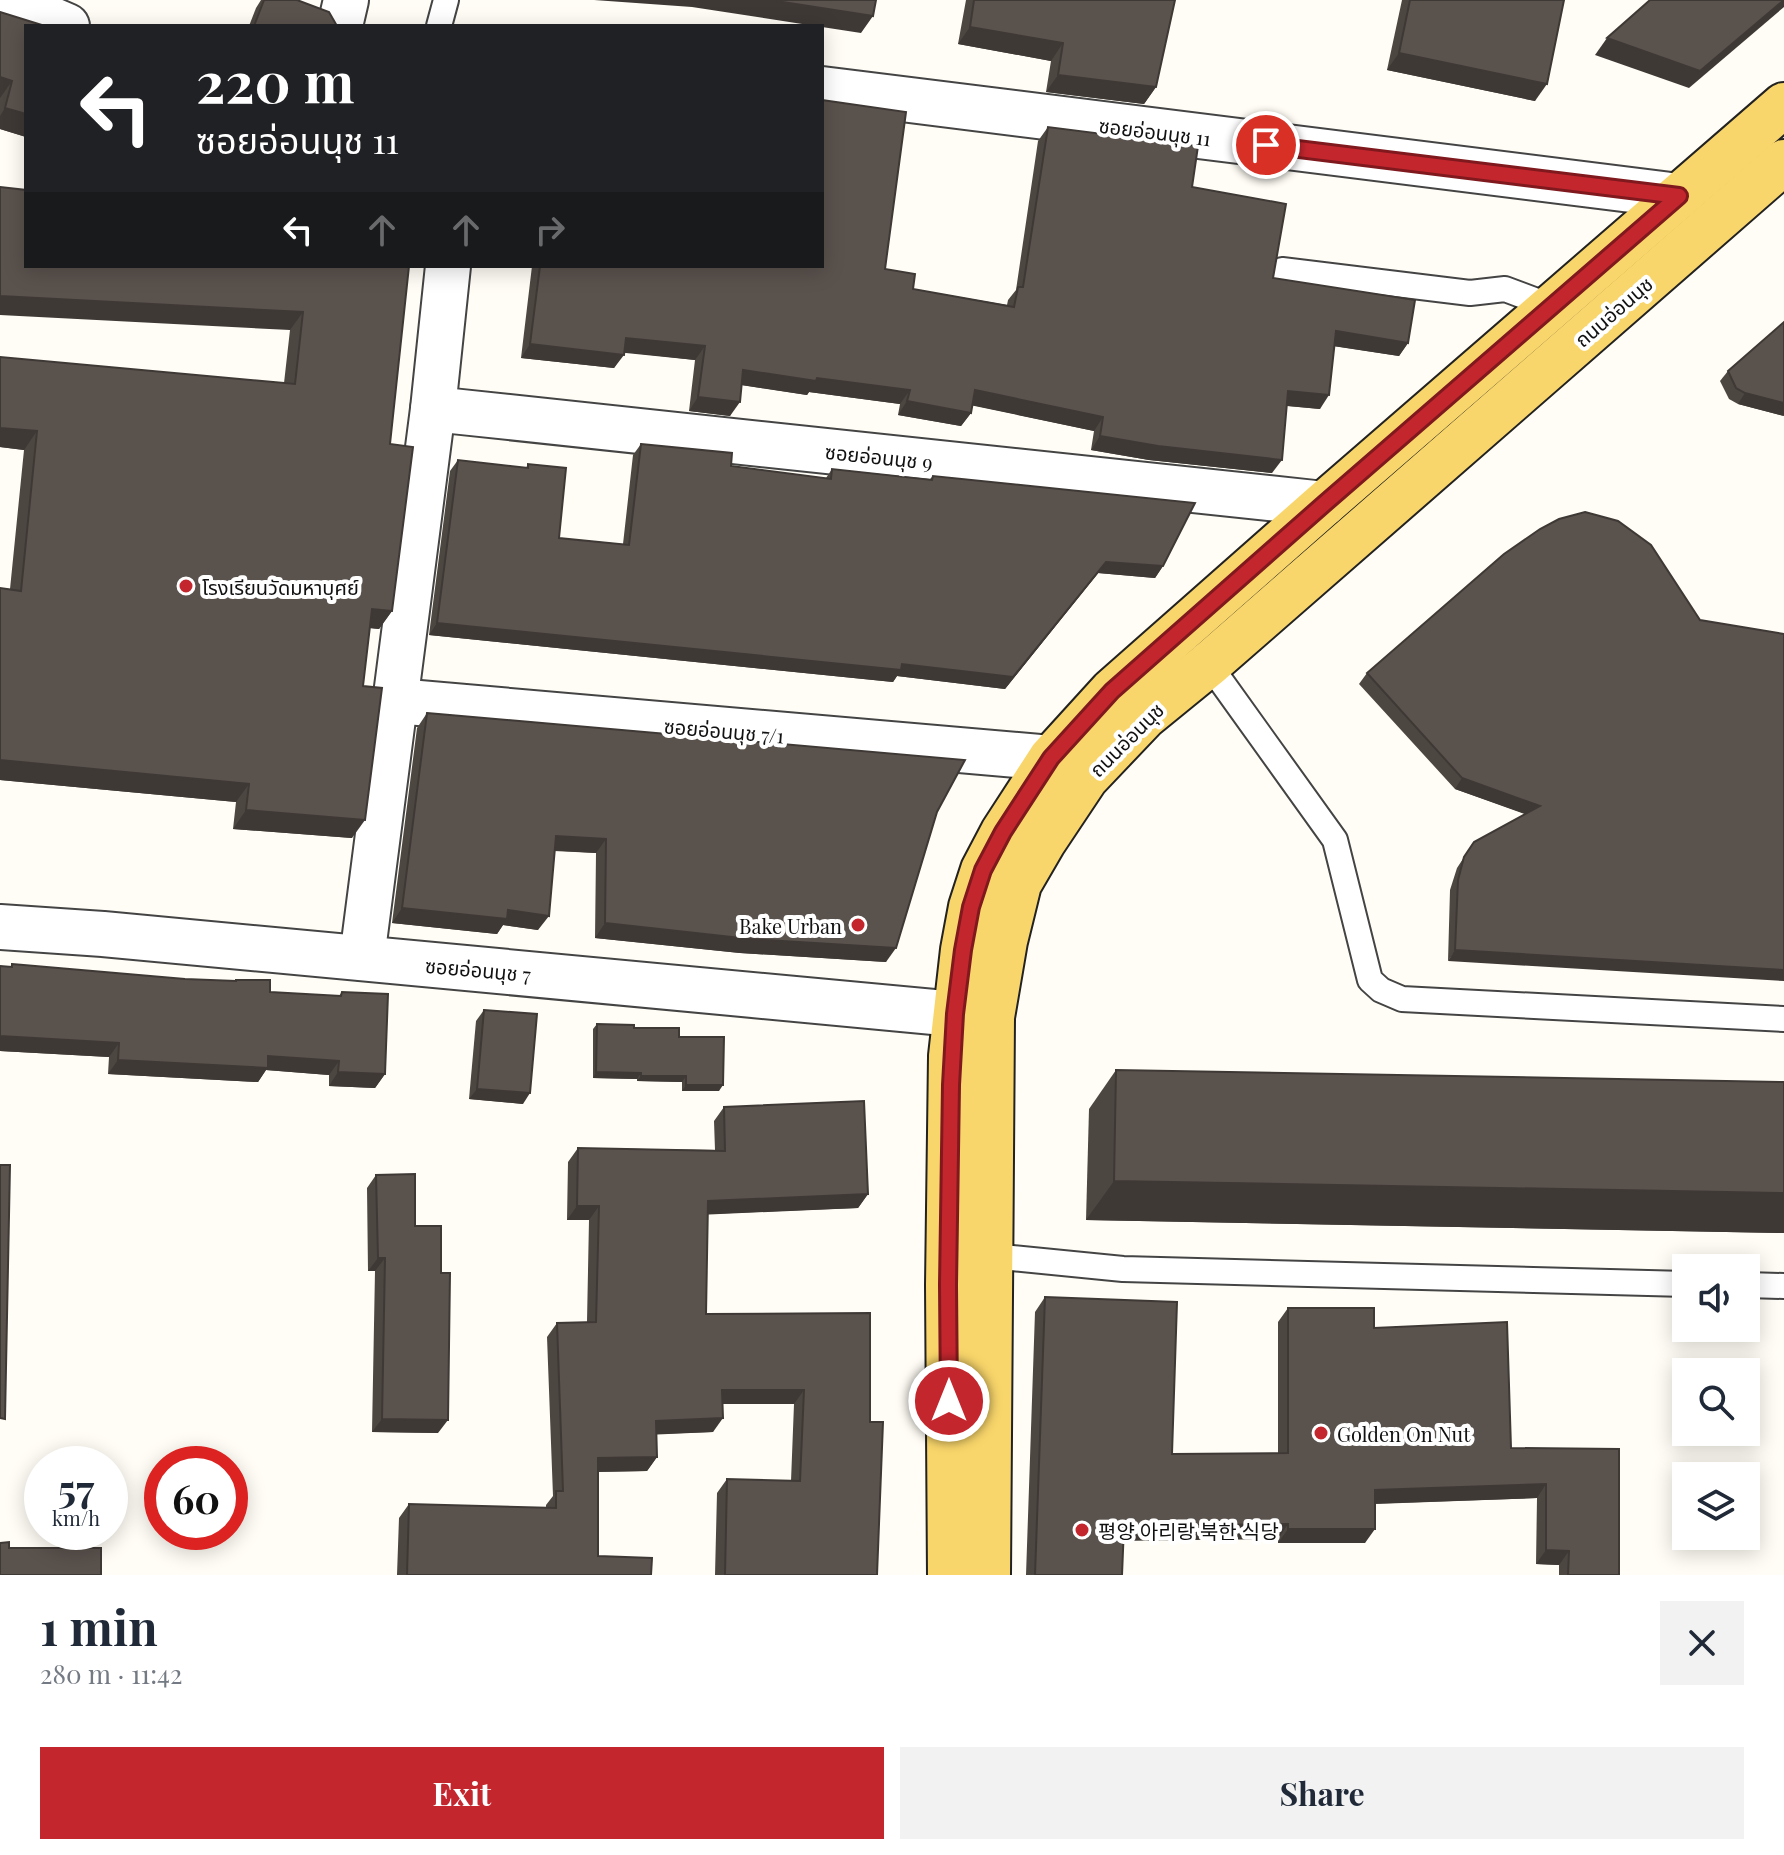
<!DOCTYPE html>
<html lang="en">
<head>
<meta charset="utf-8">
<style>
	body { margin:0; font-family:"Playfair Display","Noto Sans KR","Noto Sans Thai",serif; background:#f2f2f3; color:#1f2937; height:100vh; display:flex; flex-direction:column; font-size:30px; white-space:nowrap }
	* { box-sizing:border-box; margin:0 }
	p { font-size:26px; color:#747a83 }
	.icon { flex:none; width:44px; height:44px; fill:none; stroke:currentColor; stroke-width:2; stroke-linecap:round; stroke-linejoin:round }
	.map { position:relative; height:1575px; overflow:hidden }
	.sheet { display:flex; flex-direction:column; background:#fff; flex:1 }
	.sheet>* { flex:none }
	.banner { position:absolute; left:24px; top:24px; width:800px; height:244px; border-radius:0px; box-shadow:0 4px 20px #0003; background:#202124; color:#fff; overflow:hidden }
	.buttons { position:absolute; left:1672px; top:1254px; display:grid; gap:16px }
	.buttons a { display:grid; place-items:center; width:88px; height:88px; border-radius:0px; background:#fff; box-shadow:0 4px 20px #0003; font-size:40px }
	.speed { position:absolute; left:24px; top:1446px; display:flex; gap:16px; font-size:40px; font-weight:700; text-align:center }
	.speed>* { display:grid; place-content:center; width:104px; height:104px; border-radius:50%; background:#fff; box-shadow:0 4px 20px #0003; line-height:1 }
	.speed small { font-size:20px; font-weight:400 }
	.speed .limit { border:12px solid #d22; background:#fff; color:#111 }
	.pin { position:absolute; display:grid; place-items:center; width:68px; height:68px; color:#fff; margin:-34px; border:4px solid #fff; border-radius:50%; box-shadow:0 2px 8px #0007 }
	.me { position:absolute; width:88px; margin:-44px; rotate:0deg; stroke-linejoin:round; filter:drop-shadow(0 0 6px #0008) }
	.turn { display:flex; align-items:center; gap:28px; height:168px; padding:0 40px; font-size:36px }
	.turn .icon { width:104px; height:104px; stroke-width:2.5 }
	.turn b { display:block; font-size:56px; line-height:68px }
	.lanes { display:flex; align-items:center; height:76px; padding:0 40px; background:#0003; justify-content:center; gap:40px; direction:ltr }
	.lanes .off { opacity:.35 }
	.round { display:grid; place-items:center; flex:none; width:84px; height:84px; border-radius:0px; background:#f2f2f3 }
	.overview { display:flex; align-items:center; justify-content:space-between; height:136px; padding:0 40px }
	h1 { font-size:48px; font-weight:700; line-height:60px }
	.action { display:flex; gap:16px; margin-top:auto; padding:16px 40px }
	.action a { flex:1; height:92px; border-radius:0px; background:#c4262e; color:#fff; font-size:32px; font-weight:700; line-height:92px; text-align:center }
	.action a+a { background:#f2f2f3; color:#1f2937 }
	.map>svg:first-child { display:block }
	.lines { fill:none; stroke-linecap:round; stroke-linejoin:round }
	.lane-casing { stroke:#444; stroke-width:28 }
	.street-casing { stroke:#444; stroke-width:48 }
	.primary-casing { stroke:#222; stroke-width:48 }
	.lane { stroke:#fff; stroke-width:24 }
	.street { stroke:#fff; stroke-width:44 }
	.primary { stroke:#f9d66b; stroke-width:44 }
	.wall { fill:#4d4742 }
	.shaded-wall { fill:#3f3936 }
	.building { fill:#5a524d; stroke:#3f3936; stroke-width:2 }
	.route-casing { stroke:#7f191e; stroke-width:20 }
	.route { stroke:#c4262e; stroke-width:14 }
	.poi-dot { fill:#c4262e; stroke:#fff; stroke-width:3 }
	.labels { text-anchor:middle; dominant-baseline:central; stroke-width:8; stroke-linejoin:round; paint-order:stroke }
	.street-label { font-size:20px; fill:#111; stroke:#fff }
	.poi-label { font-size:20px; fill:#111; stroke:#fff; text-anchor:start }
</style>
</head>
<body>
<div class="map">
<svg width="1784" height="1575" viewBox="0 0 1784 1575">
	<rect width="100%" height="100%" fill="#fffdf5"/>
	<g class="lines">
		<!-- lane casing -->
		<g class="lane-casing">
			<g id="lane">
				<path d="M 439,26 L 446,0"/>
				<path d="M 1282,270 L 1470,293 L 1505,289 L 1553,307"/>
				<path d="M 1203,656 L 1335,840 L 1370,980 L 1381,990 L 1402,999 L 1784,1019"/>
				<path d="M 982,1255 L 1123,1269 L 1686,1284"/>
				<path d="M 1746,1285 L 1784,1286"/>
			</g>
		</g>
		<!-- street casing -->
		<g class="street-casing">
			<g id="street">
				<path d="M 7,0 L 67,26"/>
				<path d="M 340,26 L 346,0"/>
				<path d="M 822,89 L 1679,196"/>
				<path d="M 433,409 L 1324,504"/>
				<path d="M 396,701 L 1051,758"/>
				<path d="M 0,927 L 103,934 L 955,1014"/>
				<path d="M 362,958 L 433,409 L 448,266"/>
			</g>
		</g>
		<!-- primary casing -->
		<g class="primary-casing">
			<g id="primary">
				<path d="M 950,1575 L 948,1285 L 951,1056 L 963,950 L 971,907 L 983,870 L 1003,832 L 1051,758 L 1112,691 L 1324,504 L 1784,105"/>
				<path d="M 988,1575 L 992,1017 L 1005,941 L 1019,884 L 1044,841 L 1086,778 L 1144,717 L 1209,664 L 1784,162"/>
			</g>
		</g>
		<!-- lane -->
		<use href="#lane" class="lane"/>
		<!-- street -->
		<use href="#street" class="street"/>
		<!-- primary -->
		<use href="#primary" class="primary"/>
	</g>
	<!-- wall -->
	<g class="wall">
		<path d="M 261,0 L 297,0 L 337,26 L 249,26 L 256,8 Z"/>
		<path d="M 966,0 L 1175,0 L 1156,87 L 1144,104 L 1046,92 L 1051,61 L 958,44 Z"/>
		<path d="M 1402,0 L 1564,0 L 1535,101 L 1387,70 Z"/>
		<path d="M 0,12 L 26,137 L 0,129 Z"/>
		<path d="M 1048,127 L 1192,187 L 1273,278 L 1408,343 L 1399,356 L 1334,346 L 1320,409 L 1287,406 L 1272,473 L 1149,460 L 1091,450 L 1094,431 L 972,405 L 971,413 L 961,426 L 898,415 L 900,404 L 809,392 L 807,395 L 742,385 L 730,416 L 689,411 L 695,360 L 624,352 L 614,368 L 521,358 L 532,266 L 822,266 L 885,269 L 913,289 L 1007,305 L 1008,300 L 1016,290 L 1038,141 Z"/>
		<path d="M 26,190 L 409,266 L 390,444 L 392,611 L 379,629 L 370,628 L 363,686 L 352,838 L 233,829 L 236,802 L 0,780 L 0,588 L 10,589 L 24,450 L 0,447 L 0,357 L 284,383 L 290,330 Z"/>
		<path d="M 1728,371 L 1784,416 L 1738,404 L 1729,399 L 1720,381 Z"/>
		<path d="M 641,444 L 731,466 L 826,478 L 832,469 L 930,479 L 933,476 L 1163,566 L 1155,578 L 1098,573 L 1005,689 L 897,676 L 893,682 L 429,635 L 450,471 L 458,460 L 526,468 L 528,464 L 559,538 L 623,544 L 633,455 Z"/>
		<path d="M 1700,620 L 1448,961 L 1450,890 L 1457,868 L 1474,842 L 1526,814 L 1455,789 L 1359,684 L 1367,673 Z"/>
		<path d="M 427,713 L 937,812 L 886,962 L 740,953 L 595,938 L 596,853 L 554,851 L 538,930 L 503,925 L 497,934 L 392,923 L 417,728 Z"/>
		<path d="M 12,964 L 185,979 L 234,981 L 236,980 L 270,992 L 339,996 L 342,992 L 385,1074 L 375,1088 L 329,1086 L 329,1075 L 266,1070 L 258,1082 L 108,1074 L 109,1057 L 0,1051 L 0,966 L 10,967 Z"/>
		<path d="M 484,1010 L 523,1104 L 469,1099 L 476,1021 Z"/>
		<path d="M 597,1024 L 634,1028 L 719,1091 L 682,1091 L 682,1082 L 637,1081 L 637,1079 L 593,1078 L 593,1029 Z"/>
		<path d="M 1116,1070 L 1784,1082 L 1784,1233 L 1086,1220 L 1089,1109 Z"/>
		<path d="M 724,1107 L 868,1194 L 858,1208 L 708,1214 L 706,1314 L 870,1422 L 877,1575 L 715,1575 L 717,1493 L 727,1479 L 791,1481 L 794,1404 L 723,1404 L 713,1432 L 656,1434 L 657,1457 L 647,1471 L 598,1472 L 598,1556 L 651,1575 L 397,1575 L 399,1518 L 409,1504 L 546,1508 L 546,1505 L 553,1496 L 547,1337 L 557,1323 L 587,1322 L 589,1220 L 567,1220 L 568,1162 L 578,1148 L 715,1150 L 714,1121 Z"/>
		<path d="M 376,1175 L 415,1226 L 441,1273 L 438,1433 L 372,1432 L 375,1271 L 368,1271 L 367,1188 Z"/>
		<path d="M 1045,1297 L 1172,1454 L 1278,1453 L 1278,1322 L 1288,1308 L 1374,1328 L 1511,1448 L 1619,1449 L 1619,1575 L 1559,1575 L 1559,1565 L 1536,1564 L 1537,1498 L 1375,1504 L 1365,1543 L 1278,1543 L 1278,1539 L 1123,1540 L 1122,1575 L 1026,1575 L 1035,1312 Z"/>
	</g>
	<!-- shaded-wall -->
	<g class="shaded-wall">
		<path d="M 594,0 L 770,0 L 873,16 L 861,33 L 822,27 L 822,26 L 815,26 L 692,7 Z"/>
		<path d="M 1784,0 L 1784,7 L 1689,88 L 1595,55 L 1607,38 Z"/>
		<path d="M 970,27 L 1063,43 L 1051,61 L 958,44 Z"/>
		<path d="M 1399,53 L 1547,84 L 1535,101 L 1387,70 Z"/>
		<path d="M 1058,75 L 1156,87 L 1144,104 L 1046,92 Z"/>
		<path d="M 0,77 L 12,81 L 0,98 Z"/>
		<path d="M 5,108 L 26,114 L 26,137 L 0,129 L 0,116 Z"/>
		<path d="M 0,296 L 303,312 L 290,330 L 0,315 Z"/>
		<path d="M 1336,331 L 1408,343 L 1399,356 L 1326,345 Z"/>
		<path d="M 626,338 L 705,346 L 695,360 L 616,352 Z"/>
		<path d="M 530,344 L 624,355 L 614,368 L 521,358 Z"/>
		<path d="M 743,370 L 817,378 L 910,390 L 900,404 L 809,392 L 807,395 L 734,384 Z"/>
		<path d="M 975,390 L 1103,417 L 1094,431 L 965,404 Z"/>
		<path d="M 1288,391 L 1329,395 L 1320,409 L 1278,405 Z"/>
		<path d="M 1745,393 L 1784,403 L 1784,416 L 1738,404 Z"/>
		<path d="M 698,397 L 740,402 L 730,416 L 689,411 Z"/>
		<path d="M 907,401 L 971,413 L 961,426 L 898,415 Z"/>
		<path d="M 0,428 L 37,431 L 24,450 L 0,447 Z"/>
		<path d="M 1100,436 L 1282,460 L 1272,473 L 1149,460 L 1091,450 Z"/>
		<path d="M 1106,562 L 1163,566 L 1155,578 L 1098,573 L 1005,689 L 897,676 L 893,682 L 429,635 L 437,623 Z"/>
		<path d="M 372,609 L 392,611 L 379,629 L 359,627 Z"/>
		<path d="M 0,760 L 249,784 L 236,802 L 0,780 Z"/>
		<path d="M 1462,778 L 1540,806 L 1533,817 L 1455,789 Z"/>
		<path d="M 246,810 L 365,820 L 352,838 L 233,829 Z"/>
		<path d="M 556,836 L 606,839 L 596,853 L 546,850 Z"/>
		<path d="M 402,908 L 508,910 L 549,916 L 538,930 L 503,925 L 497,934 L 392,923 Z"/>
		<path d="M 605,923 L 896,948 L 886,962 L 740,953 L 595,938 Z"/>
		<path d="M 1455,950 L 1784,970 L 1784,981 L 1448,961 Z"/>
		<path d="M 0,1036 L 119,1043 L 109,1057 L 0,1051 Z"/>
		<path d="M 268,1056 L 339,1061 L 329,1075 L 266,1070 L 258,1082 L 108,1074 L 118,1060 Z"/>
		<path d="M 338,1072 L 385,1074 L 375,1088 L 329,1086 Z"/>
		<path d="M 596,1072 L 641,1073 L 637,1079 L 593,1078 Z"/>
		<path d="M 641,1076 L 686,1076 L 682,1082 L 637,1081 Z"/>
		<path d="M 686,1085 L 723,1085 L 719,1091 L 682,1091 Z"/>
		<path d="M 477,1089 L 530,1093 L 523,1104 L 469,1099 Z"/>
		<path d="M 1114,1181 L 1784,1193 L 1784,1233 L 1086,1220 Z"/>
		<path d="M 868,1194 L 858,1208 L 698,1215 L 708,1201 Z"/>
		<path d="M 577,1206 L 599,1206 L 589,1220 L 567,1220 Z"/>
		<path d="M 378,1258 L 385,1258 L 375,1271 L 368,1271 Z"/>
		<path d="M 722,1390 L 804,1390 L 794,1404 L 712,1404 Z"/>
		<path d="M 723,1418 L 713,1432 L 646,1435 L 656,1421 Z"/>
		<path d="M 382,1419 L 448,1420 L 438,1433 L 372,1432 Z"/>
		<path d="M 657,1457 L 647,1471 L 588,1472 L 598,1458 Z"/>
		<path d="M 1546,1484 L 1537,1498 L 1365,1504 L 1375,1490 Z"/>
		<path d="M 1288,1524 L 1278,1539 L 1114,1541 L 1124,1526 Z"/>
		<path d="M 1288,1529 L 1375,1529 L 1365,1543 L 1278,1543 Z"/>
		<path d="M 1546,1550 L 1569,1551 L 1559,1565 L 1536,1564 Z"/>
	</g>
	<!-- building -->
	<g class="building">
		<path d="M 264,0 L 297,0 L 329,12 L 337,26 L 254,26 Z"/>
		<path d="M 770,0 L 876,0 L 873,16 Z"/>
		<path d="M 974,0 L 1175,0 L 1156,87 L 1058,75 L 1063,43 L 970,27 Z"/>
		<path d="M 1410,0 L 1564,0 L 1547,84 L 1399,53 Z"/>
		<path d="M 1650,0 L 1784,0 L 1700,71 L 1607,38 Z"/>
		<path d="M 0,12 L 45,26 L 26,26 L 26,114 L 5,108 L 12,81 L 0,77 Z"/>
		<path d="M 822,100 L 906,112 L 885,269 L 915,274 L 913,289 L 1014,307 L 1018,287 L 1023,287 L 1048,127 L 1198,146 L 1192,187 L 1286,204 L 1273,278 L 1415,300 L 1408,343 L 1336,331 L 1329,395 L 1288,391 L 1282,460 L 1158,446 L 1100,436 L 1103,417 L 975,390 L 971,413 L 907,401 L 910,390 L 817,378 L 816,381 L 743,370 L 740,402 L 698,397 L 705,346 L 626,338 L 624,355 L 530,344 L 540,266 L 822,266 Z"/>
		<path d="M 0,187 L 26,190 L 26,266 L 409,266 L 390,444 L 413,447 L 392,611 L 372,609 L 363,686 L 382,688 L 365,820 L 246,810 L 249,784 L 0,760 L 0,588 L 21,591 L 37,431 L 0,428 L 0,357 L 295,384 L 303,312 L 0,296 Z"/>
		<path d="M 1784,322 L 1784,403 L 1745,393 L 1736,388 L 1728,371 Z"/>
		<path d="M 641,444 L 732,453 L 731,466 L 831,479 L 832,469 L 932,480 L 933,476 L 1195,503 L 1163,566 L 1106,562 L 1013,677 L 902,664 L 901,670 L 437,623 L 458,460 L 528,468 L 528,464 L 566,468 L 559,538 L 629,545 Z"/>
		<path d="M 1585,512 L 1618,521 L 1651,545 L 1700,620 L 1784,634 L 1784,970 L 1455,950 L 1458,880 L 1464,857 L 1474,842 L 1540,806 L 1462,778 L 1367,673 L 1504,554 L 1540,529 L 1559,519 Z"/>
		<path d="M 427,713 L 965,760 L 937,812 L 896,948 L 750,939 L 605,923 L 606,839 L 556,836 L 549,916 L 508,910 L 507,919 L 402,908 Z"/>
		<path d="M 12,964 L 185,979 L 236,981 L 236,980 L 270,980 L 270,992 L 341,996 L 342,992 L 388,994 L 385,1074 L 338,1072 L 339,1061 L 268,1056 L 268,1068 L 118,1060 L 119,1043 L 0,1036 L 0,966 L 12,967 Z"/>
		<path d="M 484,1010 L 537,1014 L 530,1093 L 477,1089 Z"/>
		<path d="M 597,1024 L 634,1025 L 634,1028 L 679,1028 L 679,1037 L 724,1037 L 723,1085 L 686,1085 L 686,1076 L 641,1076 L 641,1073 L 596,1072 Z"/>
		<path d="M 1116,1070 L 1784,1082 L 1784,1193 L 1114,1181 Z"/>
		<path d="M 864,1101 L 868,1194 L 708,1201 L 706,1314 L 870,1313 L 870,1422 L 883,1422 L 877,1575 L 725,1575 L 727,1479 L 800,1481 L 804,1390 L 722,1390 L 723,1418 L 656,1421 L 657,1457 L 598,1458 L 598,1556 L 652,1558 L 651,1575 L 407,1575 L 409,1504 L 556,1508 L 556,1491 L 563,1491 L 557,1323 L 596,1322 L 599,1206 L 577,1206 L 578,1148 L 725,1151 L 724,1107 Z"/>
		<path d="M 0,1165 L 10,1165 L 5,1419 L 0,1418 Z"/>
		<path d="M 415,1174 L 415,1226 L 441,1226 L 441,1273 L 450,1273 L 448,1420 L 382,1419 L 385,1258 L 378,1258 L 376,1175 Z"/>
		<path d="M 1045,1297 L 1177,1302 L 1172,1454 L 1288,1453 L 1288,1308 L 1374,1308 L 1374,1328 L 1507,1322 L 1511,1448 L 1619,1449 L 1619,1575 L 1568,1575 L 1569,1551 L 1546,1550 L 1546,1484 L 1375,1490 L 1375,1529 L 1288,1529 L 1288,1524 L 1124,1526 L 1122,1575 L 1035,1575 Z"/>
		<path d="M 9,1542 L 9,1548 L 101,1548 L 101,1575 L 0,1575 L 0,1543 Z"/>
	</g>
	<g class="lines">
		<!-- route casing -->
		<g class="route-casing">
			<path id="route" d="M 949,1401 L 948,1285 L 951,1085 L 955,1014 L 963,950 L 971,907 L 983,870 L 1003,832 L 1051,758 L 1112,691 L 1324,504 L 1679,196 L 1266,145"/>
		</g>
		<!-- route -->
		<use href="#route" class="route"/>
	</g>
	<!-- markers -->
	<g class="poi-dot">
		<circle cx="186" cy="586" r="8"/>
		<circle cx="858" cy="925" r="8"/>
		<circle cx="1321" cy="1433" r="8"/>
		<circle cx="1082" cy="1530" r="8"/>
	</g>
	<g class="labels">
		<!-- street labels -->
		<g class="street-label">
			<text transform="translate(1155 131) rotate(7)">ซอยอ่อนนุช 11</text>
			<text transform="translate(1613 311) rotate(-41)">ถนนอ่อนนุช</text>
			<text transform="translate(879 456) rotate(6)">ซอยอ่อนนุช 9</text>
			<text transform="translate(724 730) rotate(5)">ซอยอ่อนนุช 7/1</text>
			<text transform="translate(1126 739) rotate(-45)">ถนนอ่อนนุช</text>
			<text transform="translate(478 969) rotate(5)">ซอยอ่อนนุช 7</text>
		</g>
		<!-- poi labels -->
		<g class="poi-label">
			<text x="202" y="586">โรงเรียนวัดมหาบุศย์</text>
			<text x="842" y="925" text-anchor="end">Bake Urban</text>
			<text x="1337" y="1433">Golden On Nut</text>
			<text x="1098" y="1530">평양 아리랑 북한 식당</text>
		</g>
	</g>
</svg>
<div class="buttons">
<a><svg class="icon" aria-label="sound" viewBox="0 0 24 24"><path d="M4 9h4l5-4v14l-5-4H4zM17 9q2 3 0 6"/></svg></a>
<a><svg class="icon" aria-label="search" viewBox="0 0 24 24"><circle cx="10" cy="10" r="6"/><path d="M15 15l6 6"/></svg></a>
<a><svg class="icon" aria-label="layers" viewBox="0 0 24 24"><path d="M12 4l9 5-9 5-9-5zM3 14l9 5 9-5"/></svg></a>
</div>
<div class="speed"><div>57<small>km/h</small></div><div class="limit">60</div></div>
<div class="pin" style="left:1266px;top:145px;background:#d93025"><svg class="icon" aria-label="arrive" viewBox="0 0 24 24"><path d="M6 21V4h12l-3 4 3 4H6"/></svg></div>
<svg class="me" style="left:949px;top:1401px" viewBox="-20 -20 40 40"><circle r="17" fill="#c4262e" stroke="#fff" stroke-width="3"/><path d="M0-11L8 9 0 5-8 9z" fill="#fff"/></svg>
<div class="banner">
<div class="turn"><svg class="icon" aria-label="left" viewBox="0 0 24 24"><path d="M17 20v-9H6M10 6l-5 5 5 5"/></svg><div><b>220 m</b>ซอยอ่อนนุช 11</div></div>
<div class="lanes"><svg class="icon" aria-label="left" viewBox="0 0 24 24"><path d="M17 20v-9H6M10 6l-5 5 5 5"/></svg><svg class="icon off" aria-label="ahead" viewBox="0 0 24 24"><path d="M12 20V5M6 11l6-6 6 6"/></svg><svg class="icon off" aria-label="ahead" viewBox="0 0 24 24"><path d="M12 20V5M6 11l6-6 6 6"/></svg><svg class="icon off" aria-label="right" viewBox="0 0 24 24"><path d="M7 20v-9h11M14 6l5 5-5 5"/></svg></div>
</div>
</div>
<section class="sheet">
<div class="overview"><div><h1>1 min</h1><p>280 m · 11:42</p></div><a class="round"><svg class="icon" aria-label="close" viewBox="0 0 24 24"><path d="M6 6l12 12M18 6L6 18"/></svg></a></div>
<div class="action"><a>Exit</a><a>Share</a></div>
</section>
</body>
</html>
